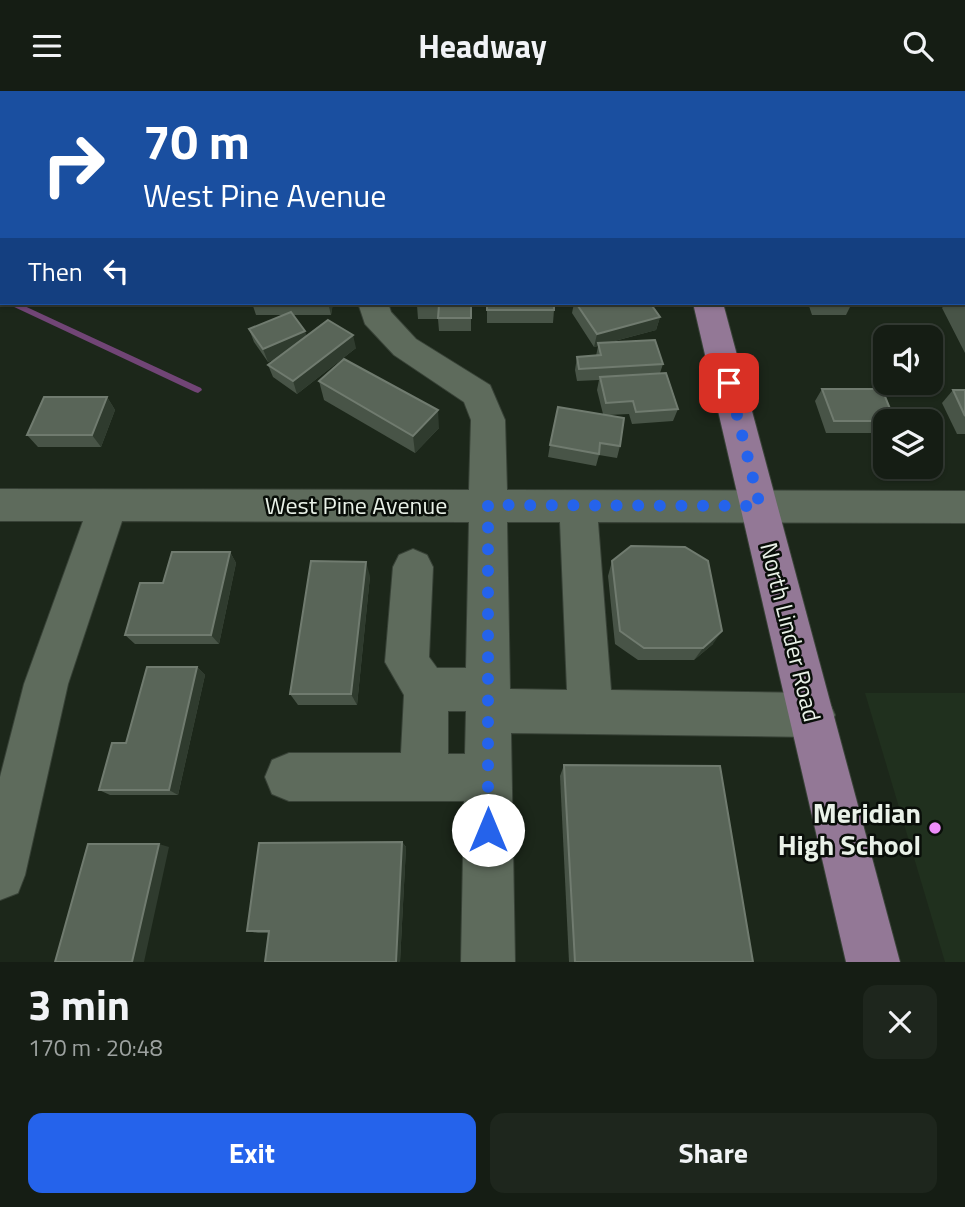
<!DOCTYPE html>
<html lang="en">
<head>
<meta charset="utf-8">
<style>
	body { margin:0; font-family:"Titillium Web",sans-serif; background:#1e261d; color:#f1f3f6; height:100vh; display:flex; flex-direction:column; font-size:26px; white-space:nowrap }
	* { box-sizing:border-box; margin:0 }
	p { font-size:23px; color:#9da2a0 }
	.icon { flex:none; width:38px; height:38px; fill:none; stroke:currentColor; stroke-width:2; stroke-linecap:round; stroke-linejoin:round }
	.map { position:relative; height:871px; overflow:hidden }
	.drawer { display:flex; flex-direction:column; background:#151d14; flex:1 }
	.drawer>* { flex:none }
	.hud { position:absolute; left:0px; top:0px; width:966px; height:214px; box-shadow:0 2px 5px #0004,0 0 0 2px #343b34; background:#1a4fa0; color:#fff; overflow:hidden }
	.tools { position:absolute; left:873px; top:234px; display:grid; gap:14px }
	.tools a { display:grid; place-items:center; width:70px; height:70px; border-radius:14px; background:#151d14; box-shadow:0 2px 5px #0004,0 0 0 2px #343b34; font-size:35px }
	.pin { position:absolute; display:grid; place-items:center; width:60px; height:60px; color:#fff; margin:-30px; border-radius:14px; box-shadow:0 4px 10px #0006 }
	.me { position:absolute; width:77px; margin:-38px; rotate:0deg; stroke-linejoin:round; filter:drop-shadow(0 0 5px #0008) }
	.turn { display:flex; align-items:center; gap:24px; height:147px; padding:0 28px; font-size:32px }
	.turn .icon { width:91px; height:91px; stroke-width:2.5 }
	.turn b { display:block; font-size:49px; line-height:60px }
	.then { display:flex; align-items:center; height:66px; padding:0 28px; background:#0003; gap:14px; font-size:26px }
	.round { display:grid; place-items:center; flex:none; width:74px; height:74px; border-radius:14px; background:#1e261d }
	.overview { display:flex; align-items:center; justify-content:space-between; height:119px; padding:0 28px }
	h1 { font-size:42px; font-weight:700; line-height:52px }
	.action { display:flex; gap:14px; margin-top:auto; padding:14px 28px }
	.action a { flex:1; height:80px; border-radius:14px; background:#2563eb; color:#fff; font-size:28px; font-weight:700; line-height:80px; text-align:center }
	.action a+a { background:#1e261d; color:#f1f3f6 }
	header { display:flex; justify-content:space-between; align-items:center; height:91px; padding:0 28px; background:#151d14; font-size:32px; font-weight:700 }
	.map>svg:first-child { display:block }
	.built { fill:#20301e }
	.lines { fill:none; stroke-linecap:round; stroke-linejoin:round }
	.stream { fill:#714576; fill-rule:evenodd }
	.minor-casing { stroke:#384237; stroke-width:2 }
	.major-casing { stroke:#384237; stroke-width:2 }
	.minor { fill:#5e6b5c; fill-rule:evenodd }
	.major { fill:#937896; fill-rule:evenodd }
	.wall { fill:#485447 }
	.shaded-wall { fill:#2f3b2e }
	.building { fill:#596558; stroke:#707b6f; stroke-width:2 }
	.route { stroke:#2563eb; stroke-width:12; stroke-dasharray:0 21.6 }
	.poi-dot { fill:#ed8cf9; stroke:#090e09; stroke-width:2.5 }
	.labels { text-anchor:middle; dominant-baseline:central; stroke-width:5; stroke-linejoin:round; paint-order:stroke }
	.street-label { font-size:24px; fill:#e9f1e8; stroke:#090e09 }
	.near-poi-label { font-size:28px; font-weight:bold; fill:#e9f1e8; stroke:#090e09; text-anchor:end }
</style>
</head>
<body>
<header><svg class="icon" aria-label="menu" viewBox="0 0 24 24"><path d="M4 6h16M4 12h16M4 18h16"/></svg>Headway<svg class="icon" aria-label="search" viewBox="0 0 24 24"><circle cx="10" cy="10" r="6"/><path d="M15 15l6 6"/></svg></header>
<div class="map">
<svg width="965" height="871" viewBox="0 0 965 871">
	<rect width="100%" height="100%" fill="#1c271a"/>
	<!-- built -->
	<g class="built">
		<path d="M 0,0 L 308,0 L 2,2 L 2,166 Z"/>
		<path d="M 865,602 L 965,602 L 965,871 L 945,871 Z"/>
	</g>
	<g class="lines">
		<!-- stream -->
		<g class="stream">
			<rect x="0" y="204" width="2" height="5"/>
			<path d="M 9,212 L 18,212 L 201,297 L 202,299 L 198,302 L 195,301 L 10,214 Z"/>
		</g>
		<!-- minor casing -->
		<g class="minor-casing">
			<g id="minor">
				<rect x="379" y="0" width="24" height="2"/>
				<path d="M 773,0 L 797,0 L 798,2 L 774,2 Z"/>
				<rect x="964" y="138" width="1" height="18"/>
				<rect x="0" y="142" width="2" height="18"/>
				<path d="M 358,212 L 388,212 L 391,221 L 416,248 L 490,294 L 505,329 L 507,399 L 965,400 L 965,432 L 598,431 L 611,599 L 812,602 L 828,608 L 835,624 L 828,640 L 812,646 L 511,642 L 515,871 L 461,871 L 464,710 L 289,710 L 272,703 L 265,686 L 272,669 L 289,662 L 401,662 L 404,604 L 385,571 L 393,476 L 399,464 L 413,458 L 427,464 L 433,476 L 429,566 L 437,577 L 466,577 L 469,431 L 122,430 L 68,593 L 25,784 L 18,802 L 0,809 L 0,686 L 24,593 L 83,430 L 0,430 L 0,398 L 469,399 L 471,329 L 464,311 L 394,264 L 365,233 ZM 507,431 L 560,431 L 567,599 L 510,598 ZM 448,620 L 466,620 L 465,663 L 448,663 Z"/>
			</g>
		</g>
		<!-- major casing -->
		<g class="major-casing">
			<g id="major">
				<rect x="643" y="0" width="24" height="2"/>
				<path d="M 693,212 L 723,212 L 900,871 L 846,871 Z"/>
			</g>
		</g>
		<!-- minor -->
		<use href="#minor" class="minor"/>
		<!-- major -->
		<use href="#major" class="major"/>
	</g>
	<!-- wall -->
	<g class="wall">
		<path d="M 0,0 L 2,2 L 2,52 L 0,51 Z"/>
		<path d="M 119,0 L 156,0 L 155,2 L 120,2 Z"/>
		<path d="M 314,0 L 361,0 L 362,2 L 313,2 Z"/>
		<path d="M 707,0 L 780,0 L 780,2 L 708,2 Z"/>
		<path d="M 965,198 L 965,262 L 942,217 L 946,212 L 964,212 Z"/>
		<path d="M 252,212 L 333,212 L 331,224 L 293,224 L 307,245 L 356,257 L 297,303 L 273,286 L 268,274 L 279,266 L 268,271 L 254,251 L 249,238 L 285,224 L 256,224 Z"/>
		<path d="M 471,212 L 471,240 L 439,240 L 438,228 L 418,228 L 417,214 Z"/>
		<path d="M 487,212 L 554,219 L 553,232 L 487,232 Z"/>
		<path d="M 574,212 L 650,212 L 660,226 L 656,239 L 611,251 L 663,273 L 660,282 L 678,318 L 673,330 L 632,333 L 629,323 L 608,324 L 620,355 L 617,367 L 599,364 L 596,375 L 548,366 L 550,354 L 603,323 L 597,299 L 599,289 L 577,290 L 575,279 L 577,266 L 596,265 L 598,255 L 594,256 L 572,222 Z"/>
		<path d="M 808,212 L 852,212 L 846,224 L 812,224 Z"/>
		<path d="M 319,290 L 439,337 L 415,362 L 324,309 Z"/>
		<path d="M 822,298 L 895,330 L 886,331 L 886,342 L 826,342 L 815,310 Z"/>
		<path d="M 953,299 L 965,299 L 965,343 L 957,343 L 942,312 Z"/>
		<path d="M 107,306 L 115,319 L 101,356 L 38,356 L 27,344 Z"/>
		<path d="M 230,461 L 236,472 L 219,553 L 135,553 L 125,544 L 163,492 Z"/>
		<path d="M 612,470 L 713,553 L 694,569 L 638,569 L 615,553 L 608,485 Z"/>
		<path d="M 370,485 L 357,614 L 298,614 L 290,603 Z"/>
		<path d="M 197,576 L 205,584 L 178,704 L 110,704 L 99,699 Z"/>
		<path d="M 564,674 L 753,871 L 569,871 L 560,685 Z"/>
		<path d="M 402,751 L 406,756 L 400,871 L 265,871 L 269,842 L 258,842 L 247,840 Z"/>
	</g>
	<!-- shaded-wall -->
	<g class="shaded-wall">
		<path d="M 328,212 L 333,212 L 331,224 Z"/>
		<path d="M 660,226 L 656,239 L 599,254 L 598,252 L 598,255 L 594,256 L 597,243 Z"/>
		<path d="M 305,240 L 309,253 L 268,271 L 263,258 Z"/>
		<path d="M 353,244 L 356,257 L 297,303 L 293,290 Z"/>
		<path d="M 107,306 L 115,319 L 101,356 L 92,344 Z"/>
		<path d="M 438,319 L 439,337 L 415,362 L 413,345 Z"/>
		<path d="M 230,461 L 236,472 L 219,553 L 211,544 Z"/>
		<path d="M 366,471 L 370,485 L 357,614 L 351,603 Z"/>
		<path d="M 722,540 L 713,553 L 694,569 L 703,557 Z"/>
		<path d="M 197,576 L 205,584 L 178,704 L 169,699 Z"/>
		<path d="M 402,751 L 406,756 L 400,871 L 396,871 Z"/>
		<path d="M 159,753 L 169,756 L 144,871 L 132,871 Z"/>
	</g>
	<!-- building -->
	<g class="building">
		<path d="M 0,0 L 36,0 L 38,2 L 2,2 L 2,40 L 0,38 Z"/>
		<path d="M 314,0 L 345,0 L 345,2 L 313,2 Z"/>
		<path d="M 576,0 L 613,0 L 614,2 L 576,2 Z"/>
		<path d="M 722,0 L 780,0 L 780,2 L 723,2 Z"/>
		<rect x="964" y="2" width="1" height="24"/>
		<rect x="964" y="50" width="1" height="20"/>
		<rect x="964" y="92" width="1" height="24"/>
		<path d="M 417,212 L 471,212 L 471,227 L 438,227 L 439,214 L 417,214 Z"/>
		<rect x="487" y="212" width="67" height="7"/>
		<path d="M 576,212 L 650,212 L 660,226 L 597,243 Z"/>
		<path d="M 291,221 L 305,240 L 263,258 L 249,238 Z"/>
		<path d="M 328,229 L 353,244 L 293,290 L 268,274 Z"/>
		<path d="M 655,249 L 663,273 L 579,278 L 577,266 L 601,264 L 598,252 Z"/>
		<path d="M 344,268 L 438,319 L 413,345 L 319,290 Z"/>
		<path d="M 666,282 L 678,318 L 636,321 L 633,310 L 606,312 L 600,286 Z"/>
		<path d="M 822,298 L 882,298 L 895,330 L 834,330 Z"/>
		<path d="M 953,299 L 965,299 L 965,325 Z"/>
		<path d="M 44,306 L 107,306 L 92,344 L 27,344 Z"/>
		<path d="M 558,316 L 624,327 L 620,355 L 600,352 L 599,363 L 550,354 Z"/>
		<path d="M 631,455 L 685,456 L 708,470 L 722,540 L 703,557 L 644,557 L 620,540 L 612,470 Z"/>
		<path d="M 172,461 L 230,461 L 211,544 L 125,544 L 140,492 L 163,492 Z"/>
		<path d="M 311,470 L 366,471 L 351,603 L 290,603 Z"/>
		<path d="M 147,576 L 197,576 L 169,699 L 99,699 L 112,652 L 126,652 Z"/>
		<path d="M 564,674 L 720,675 L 753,871 L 575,871 Z"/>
		<path d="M 402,751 L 396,871 L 265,871 L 269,840 L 247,840 L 259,752 Z"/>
		<path d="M 88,753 L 159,753 L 132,871 L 55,871 Z"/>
	</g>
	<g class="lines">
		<!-- route -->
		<path class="route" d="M 488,739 L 488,414 L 760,415 L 729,292"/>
	</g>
	<!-- markers -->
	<circle class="poi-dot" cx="935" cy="737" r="7"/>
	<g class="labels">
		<!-- street labels -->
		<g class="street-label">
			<text x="356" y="414">West Pine Avenue</text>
			<text transform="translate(791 541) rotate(76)">North Linder Road</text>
		</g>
		<!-- near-poi labels -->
		<g class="near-poi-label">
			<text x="921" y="721">Meridian<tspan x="921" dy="32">High School</tspan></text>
		</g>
	</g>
</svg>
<div class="tools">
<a><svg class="icon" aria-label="sound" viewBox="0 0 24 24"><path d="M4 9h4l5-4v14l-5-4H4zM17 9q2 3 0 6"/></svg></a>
<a><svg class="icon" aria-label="layers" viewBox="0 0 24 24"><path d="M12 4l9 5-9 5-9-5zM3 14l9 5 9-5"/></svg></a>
</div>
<div class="pin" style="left:729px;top:292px;background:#d93025"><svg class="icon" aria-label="arrive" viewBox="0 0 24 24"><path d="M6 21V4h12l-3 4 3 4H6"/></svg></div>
<svg class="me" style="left:488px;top:739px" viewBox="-20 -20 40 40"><circle r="19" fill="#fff"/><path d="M0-13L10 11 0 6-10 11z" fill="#2563eb"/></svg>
<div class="hud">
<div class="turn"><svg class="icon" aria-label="right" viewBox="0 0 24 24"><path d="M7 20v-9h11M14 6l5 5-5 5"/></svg><div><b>70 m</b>West Pine Avenue</div></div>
<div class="then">Then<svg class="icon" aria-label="left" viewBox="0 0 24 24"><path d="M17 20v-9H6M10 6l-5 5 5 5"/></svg></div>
</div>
</div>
<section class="drawer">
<div class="overview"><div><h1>3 min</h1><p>170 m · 20:48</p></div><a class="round"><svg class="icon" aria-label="close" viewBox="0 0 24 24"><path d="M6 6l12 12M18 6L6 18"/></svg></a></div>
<div class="action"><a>Exit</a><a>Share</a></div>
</section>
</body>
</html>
